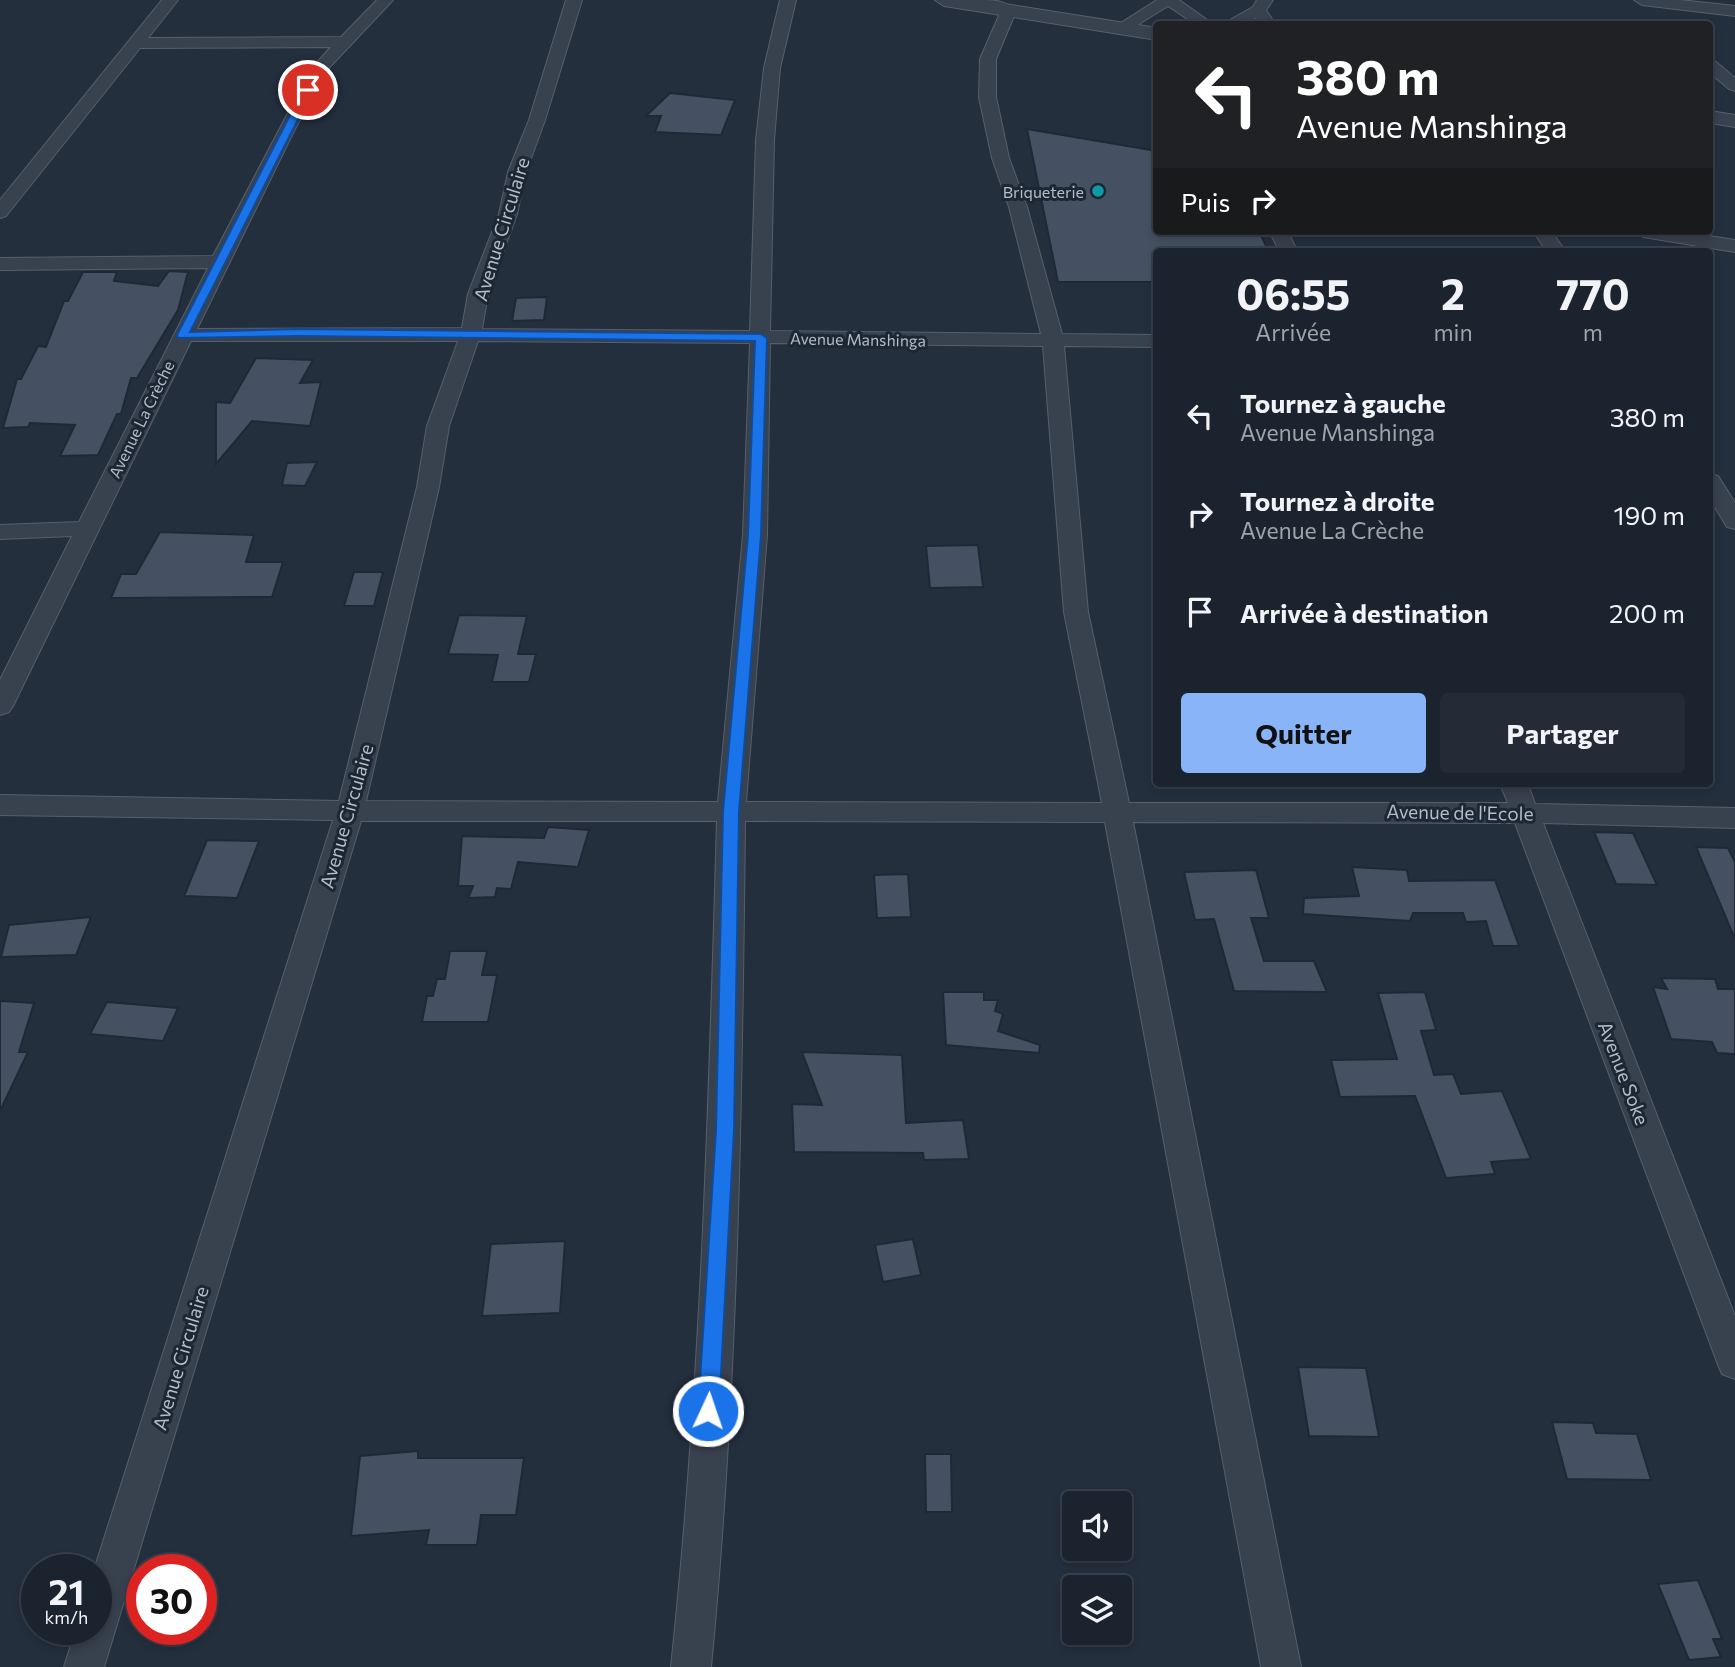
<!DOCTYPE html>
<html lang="fr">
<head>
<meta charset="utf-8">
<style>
	body { margin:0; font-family:Commissioner,sans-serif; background:#242b36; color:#f1f3f6; height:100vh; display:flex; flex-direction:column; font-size:26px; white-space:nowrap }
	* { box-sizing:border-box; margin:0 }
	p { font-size:23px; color:#a0a4aa }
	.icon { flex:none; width:38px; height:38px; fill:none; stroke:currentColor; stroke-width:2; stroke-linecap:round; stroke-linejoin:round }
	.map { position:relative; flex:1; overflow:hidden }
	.drawer { position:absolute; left:1153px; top:248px; width:560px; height:539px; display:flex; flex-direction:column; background:#1b232e; border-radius:7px; box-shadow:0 4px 10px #0003,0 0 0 2px #39404a }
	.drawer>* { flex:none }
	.top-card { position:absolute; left:1153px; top:21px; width:560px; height:214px; border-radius:7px; box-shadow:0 4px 10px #0003,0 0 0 2px #39404a; background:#202124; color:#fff; overflow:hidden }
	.controls { position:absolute; left:1062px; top:1491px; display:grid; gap:14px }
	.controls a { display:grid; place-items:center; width:70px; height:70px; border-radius:7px; background:#1b232e; box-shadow:0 4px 10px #0003,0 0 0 2px #39404a; font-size:35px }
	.speed { position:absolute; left:21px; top:1554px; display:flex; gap:14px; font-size:35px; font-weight:700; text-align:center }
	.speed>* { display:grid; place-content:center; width:91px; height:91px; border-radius:50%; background:#1b232e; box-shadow:0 4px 10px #0003,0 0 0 2px #39404a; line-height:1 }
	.speed small { font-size:18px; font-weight:400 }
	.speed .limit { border:10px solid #d22; background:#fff; color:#111 }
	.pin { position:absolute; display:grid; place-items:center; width:60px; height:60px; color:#fff; margin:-30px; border:4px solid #fff; border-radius:50%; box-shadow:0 2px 7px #0007 }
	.me { position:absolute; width:77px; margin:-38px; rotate:3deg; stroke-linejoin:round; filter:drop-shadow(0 0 5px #0008) }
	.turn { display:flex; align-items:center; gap:24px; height:147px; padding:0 28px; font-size:32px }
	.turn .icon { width:91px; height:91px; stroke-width:2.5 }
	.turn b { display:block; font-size:49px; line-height:60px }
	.then { display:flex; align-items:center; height:66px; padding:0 28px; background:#0003; gap:14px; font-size:26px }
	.eta { display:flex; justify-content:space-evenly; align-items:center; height:119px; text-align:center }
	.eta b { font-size:42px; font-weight:700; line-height:49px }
	.action { display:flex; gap:14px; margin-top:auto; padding:14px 28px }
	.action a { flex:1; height:80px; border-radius:7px; background:#8ab4f8; color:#111; font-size:28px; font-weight:700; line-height:80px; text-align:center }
	.action a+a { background:#242b36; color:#f1f3f6 }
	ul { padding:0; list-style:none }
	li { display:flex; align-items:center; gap:21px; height:98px; padding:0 28px }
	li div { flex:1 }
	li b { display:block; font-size:26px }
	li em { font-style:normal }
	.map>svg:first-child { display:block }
	.building { fill:#455162; stroke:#1f2835; stroke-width:2 }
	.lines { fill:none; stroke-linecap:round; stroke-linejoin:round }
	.minor-casing { stroke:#565f6c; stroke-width:2 }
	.tertiary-casing { stroke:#565f6c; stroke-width:2 }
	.minor { fill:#38414e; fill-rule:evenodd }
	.tertiary { fill:#38414e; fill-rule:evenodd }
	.route { fill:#1a73e8; stroke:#114b97; stroke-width:2 }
	.culture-dot { fill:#0f9aa8; stroke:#1d2633; stroke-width:2.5 }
	.labels { text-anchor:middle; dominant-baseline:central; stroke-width:6; stroke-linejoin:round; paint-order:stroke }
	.far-poi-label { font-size:16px; fill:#b4bcc9; stroke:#1d2633; text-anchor:end }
	.far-street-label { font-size:16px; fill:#b4bcc9; stroke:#1d2633 }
	.street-label { font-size:19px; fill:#b4bcc9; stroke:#1d2633 }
</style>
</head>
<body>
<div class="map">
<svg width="1735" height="1667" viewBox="0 0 1735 1667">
	<rect width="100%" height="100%" fill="#242f3e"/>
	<!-- building -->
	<g class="building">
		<path d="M 670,93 L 735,100 L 721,135 L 655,132 L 661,116 L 646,116 Z"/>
		<path d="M 1027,129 L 1157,151 L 1157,231 L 1259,231 L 1269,252 L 1157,252 L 1157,282 L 1058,282 Z"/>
		<path d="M 169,271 L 188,272 L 178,310 L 137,378 L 131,378 L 121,414 L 117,414 L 98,455 L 60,456 L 75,425 L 30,423 L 28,427 L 3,428 L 17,379 L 21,379 L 38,346 L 46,347 L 64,301 L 68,301 L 83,272 L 117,272 L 114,281 L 158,286 Z"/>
		<path d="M 547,297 L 544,320 L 512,321 L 516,298 Z"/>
		<path d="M 256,358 L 313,360 L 300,383 L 321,382 L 310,426 L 252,421 L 216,464 L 216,402 L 230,403 Z"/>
		<path d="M 317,462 L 305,486 L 282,485 L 287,463 Z"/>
		<path d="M 160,532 L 254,535 L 246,562 L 283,562 L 272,597 L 111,598 L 121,574 L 136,574 Z"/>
		<path d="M 978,545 L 983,587 L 930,588 L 926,546 Z"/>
		<path d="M 354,572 L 383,572 L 374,606 L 344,606 Z"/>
		<path d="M 459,615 L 527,616 L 518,654 L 536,654 L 529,682 L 492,682 L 498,655 L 448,654 Z"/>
		<path d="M 548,827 L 589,830 L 578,867 L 518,862 L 511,889 L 497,888 L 495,897 L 468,898 L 473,886 L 458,886 L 462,836 L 544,838 Z"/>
		<path d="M 1594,832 L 1633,833 L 1657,885 L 1616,884 Z"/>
		<path d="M 207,840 L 259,841 L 237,898 L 184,896 Z"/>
		<path d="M 1696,847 L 1728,848 L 1735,862 L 1735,939 Z"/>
		<path d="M 1352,867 L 1407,870 L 1409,881 L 1495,880 L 1519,946 L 1493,946 L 1486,921 L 1466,922 L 1463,913 L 1413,913 L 1410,921 L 1303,914 L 1304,898 L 1359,896 Z"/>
		<path d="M 1256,870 L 1269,918 L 1251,918 L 1264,961 L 1314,961 L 1327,992 L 1234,991 L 1214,919 L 1195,920 L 1184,872 Z"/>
		<path d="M 908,874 L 911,917 L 877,918 L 874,875 Z"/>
		<path d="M 91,917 L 76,955 L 1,957 L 9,925 Z"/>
		<path d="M 450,951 L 487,951 L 482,975 L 497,975 L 488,1022 L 422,1022 L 427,996 L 433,996 L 437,979 L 445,979 Z"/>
		<path d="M 1661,978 L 1715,979 L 1718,989 L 1735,989 L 1735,1054 L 1717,1053 L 1712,1042 L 1671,1039 L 1653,987 L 1667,989 Z"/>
		<path d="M 943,992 L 984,992 L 984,1000 L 998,1000 L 995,1011 L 1003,1014 L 998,1031 L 1040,1045 L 1039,1053 L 946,1045 Z"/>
		<path d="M 1425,992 L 1436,1030 L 1421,1031 L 1434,1075 L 1453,1074 L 1461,1094 L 1502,1091 L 1531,1159 L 1491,1162 L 1495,1174 L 1446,1178 L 1415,1096 L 1340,1097 L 1331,1060 L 1397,1059 L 1378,993 Z"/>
		<path d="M 0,1001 L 34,1003 L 19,1052 L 28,1052 L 0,1111 Z"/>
		<path d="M 107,1002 L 178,1008 L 163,1041 L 90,1034 Z"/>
		<path d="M 802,1052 L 902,1055 L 906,1123 L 963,1120 L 969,1159 L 924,1160 L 923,1153 L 794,1152 L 792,1104 L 822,1105 Z"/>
		<path d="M 913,1239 L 921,1275 L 883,1282 L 875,1245 Z"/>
		<path d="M 565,1241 L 560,1313 L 482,1316 L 491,1244 Z"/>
		<path d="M 1298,1367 L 1366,1368 L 1379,1437 L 1309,1436 Z"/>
		<path d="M 1552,1422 L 1593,1423 L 1596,1433 L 1637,1434 L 1651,1480 L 1567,1479 Z"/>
		<path d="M 418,1451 L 418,1458 L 524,1458 L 516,1515 L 481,1515 L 477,1545 L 426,1545 L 429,1530 L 351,1536 L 360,1456 Z"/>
		<path d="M 925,1454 L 951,1454 L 952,1512 L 926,1512 Z"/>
		<path d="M 1698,1580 L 1722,1639 L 1713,1639 L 1721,1657 L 1689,1660 L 1658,1584 Z"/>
	</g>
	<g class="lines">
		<!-- minor casing -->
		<g class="minor-casing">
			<g id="minor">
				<path d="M 162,0 L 178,0 L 148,38 L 341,37 L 377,0 L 393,0 L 326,71 L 294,131 L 197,329 L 462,328 L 468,294 L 499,214 L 508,172 L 529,120 L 566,0 L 582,0 L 545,120 L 526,172 L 517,214 L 488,294 L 482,329 L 750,331 L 756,140 L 764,68 L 780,0 L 796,0 L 780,68 L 774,140 L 770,331 L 1041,334 L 1009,207 L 992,158 L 979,97 L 980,59 L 1000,13 L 979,0 C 994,0 1005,0 1016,11 L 996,59 L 996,97 L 1009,158 L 1027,207 L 1062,334 L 1157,335 L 1157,347 L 1064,346 L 1088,612 L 1129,803 L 1508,803 L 1500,784 L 1528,784 L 1535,804 L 1735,808 L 1735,828 L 1543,823 L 1735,1316 L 1735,1379 L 1722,1374 L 1717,1362 L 1515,823 L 1133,822 L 1301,1667 L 1261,1667 L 1105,822 L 745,821 C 742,1103 738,1386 711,1667 L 671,1667 C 701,1386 709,1103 717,821 L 361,821 L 104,1667 L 64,1667 L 76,1629 L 96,1629 L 94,1570 L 333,820 L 0,815 L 0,795 L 339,801 L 417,487 L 427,426 L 458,341 L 191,341 L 13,706 L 9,712 L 0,715 L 0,680 L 72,536 L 0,539 L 0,525 L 79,522 L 208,268 L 0,270 L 0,258 L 213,256 L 311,69 L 331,47 L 140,48 L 6,216 L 0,218 L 0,200 ZM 478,341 L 750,343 L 743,535 L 718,802 L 366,801 L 439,487 L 449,426 ZM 770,343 L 1043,346 L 1064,612 L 1102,803 L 746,802 L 767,535 Z"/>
				<path d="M 1157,0 L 1179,0 L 1213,24 L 1195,24 L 1168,6 L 1126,32 L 1116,32 L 1113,29 L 1116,26 Z"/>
				<path d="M 1257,0 L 1273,0 L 1266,10 L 1275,24 L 1261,24 L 1256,18 L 1243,24 L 1226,24 L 1228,21 L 1253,7 Z"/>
				<path d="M 1634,0 L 1680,0 L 1735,6 L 1735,16 L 1642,5 Z"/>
				<path d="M 1710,60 L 1716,62 L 1735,78 L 1735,91 L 1729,89 L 1710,73 Z"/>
				<path d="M 1269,231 L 1287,231 L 1298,252 L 1280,252 Z"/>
				<path d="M 1533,231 L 1551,231 L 1566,252 L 1547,252 Z"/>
				<path d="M 1634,231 L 1677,231 L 1735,240 L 1735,252 L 1643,237 Z"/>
				<path d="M 1710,474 L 1718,476 L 1735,503 L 1735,529 L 1727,527 L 1710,499 Z"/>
			</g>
		</g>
		<!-- tertiary casing -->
		<g class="tertiary-casing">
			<g id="tertiary">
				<path d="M 935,0 L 980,0 L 1157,28 L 1157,40 L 944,6 Z"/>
				<path d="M 1710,111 L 1735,115 L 1735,127 L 1710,123 Z"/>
			</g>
		</g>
		<!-- minor -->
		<use href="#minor" class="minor"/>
		<!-- tertiary -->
		<use href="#tertiary" class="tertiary"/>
	</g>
	<!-- route -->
	<path class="route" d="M 308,87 L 313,90 L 190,332 L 298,329 L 761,334 L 767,338 L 761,535 L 739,812 L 734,1130 L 719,1411 L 715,1418 L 708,1421 L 701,1418 L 698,1411 L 716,1130 L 723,812 L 748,535 L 755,341 L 298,336 L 178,338 L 177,335 L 303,90 Z"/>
	<!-- markers -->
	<circle class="culture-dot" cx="1098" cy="191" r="7"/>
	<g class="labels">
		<!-- far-poi labels -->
		<g class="far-poi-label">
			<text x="1084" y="191">Briqueterie</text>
		</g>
		<!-- far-street labels -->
		<g class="far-street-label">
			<text transform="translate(858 339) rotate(1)">Avenue Manshinga</text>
			<text transform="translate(141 419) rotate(-64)">Avenue La Crèche</text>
		</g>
		<!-- street labels -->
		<g class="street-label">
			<text transform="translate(501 229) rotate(-73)">Avenue Circulaire</text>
			<text transform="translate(1460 812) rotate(1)">Avenue de l'Ecole</text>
			<text transform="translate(346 816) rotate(-74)">Avenue Circulaire</text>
			<text transform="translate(1624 1073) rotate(69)">Avenue Soke</text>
			<text transform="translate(180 1358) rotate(-73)">Avenue Circulaire</text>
		</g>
	</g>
</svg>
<div class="controls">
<a><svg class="icon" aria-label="sound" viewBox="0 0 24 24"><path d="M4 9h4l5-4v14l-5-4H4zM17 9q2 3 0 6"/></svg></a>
<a><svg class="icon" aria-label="layers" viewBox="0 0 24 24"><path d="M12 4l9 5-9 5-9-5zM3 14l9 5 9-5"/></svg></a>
</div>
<div class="speed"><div>21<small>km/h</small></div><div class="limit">30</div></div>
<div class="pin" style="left:308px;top:90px;background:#d93025"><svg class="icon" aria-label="arrive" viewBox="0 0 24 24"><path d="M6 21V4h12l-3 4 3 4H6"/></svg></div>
<svg class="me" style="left:708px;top:1411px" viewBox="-20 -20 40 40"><circle r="17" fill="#1a73e8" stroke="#fff" stroke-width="3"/><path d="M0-11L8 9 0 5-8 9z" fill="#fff"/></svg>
<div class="top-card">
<div class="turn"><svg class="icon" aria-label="left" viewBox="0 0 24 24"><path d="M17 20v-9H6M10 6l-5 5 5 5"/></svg><div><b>380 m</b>Avenue Manshinga</div></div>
<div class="then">Puis<svg class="icon" aria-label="right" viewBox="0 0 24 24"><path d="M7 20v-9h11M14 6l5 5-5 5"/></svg></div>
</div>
<section class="drawer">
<div class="eta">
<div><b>06:55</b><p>Arrivée</p></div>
<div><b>2</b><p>min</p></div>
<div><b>770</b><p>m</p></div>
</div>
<ul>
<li><svg class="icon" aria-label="left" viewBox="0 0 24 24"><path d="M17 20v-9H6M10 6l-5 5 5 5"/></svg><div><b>Tournez à gauche</b><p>Avenue Manshinga</p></div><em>380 m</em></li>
<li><svg class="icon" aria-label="right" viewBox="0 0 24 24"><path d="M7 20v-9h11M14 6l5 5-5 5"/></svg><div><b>Tournez à droite</b><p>Avenue La Crèche</p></div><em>190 m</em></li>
<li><svg class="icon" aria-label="arrive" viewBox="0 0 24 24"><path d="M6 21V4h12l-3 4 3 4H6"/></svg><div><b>Arrivée à destination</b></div><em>200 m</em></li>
</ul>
<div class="action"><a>Quitter</a><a>Partager</a></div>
</section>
</div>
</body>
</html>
